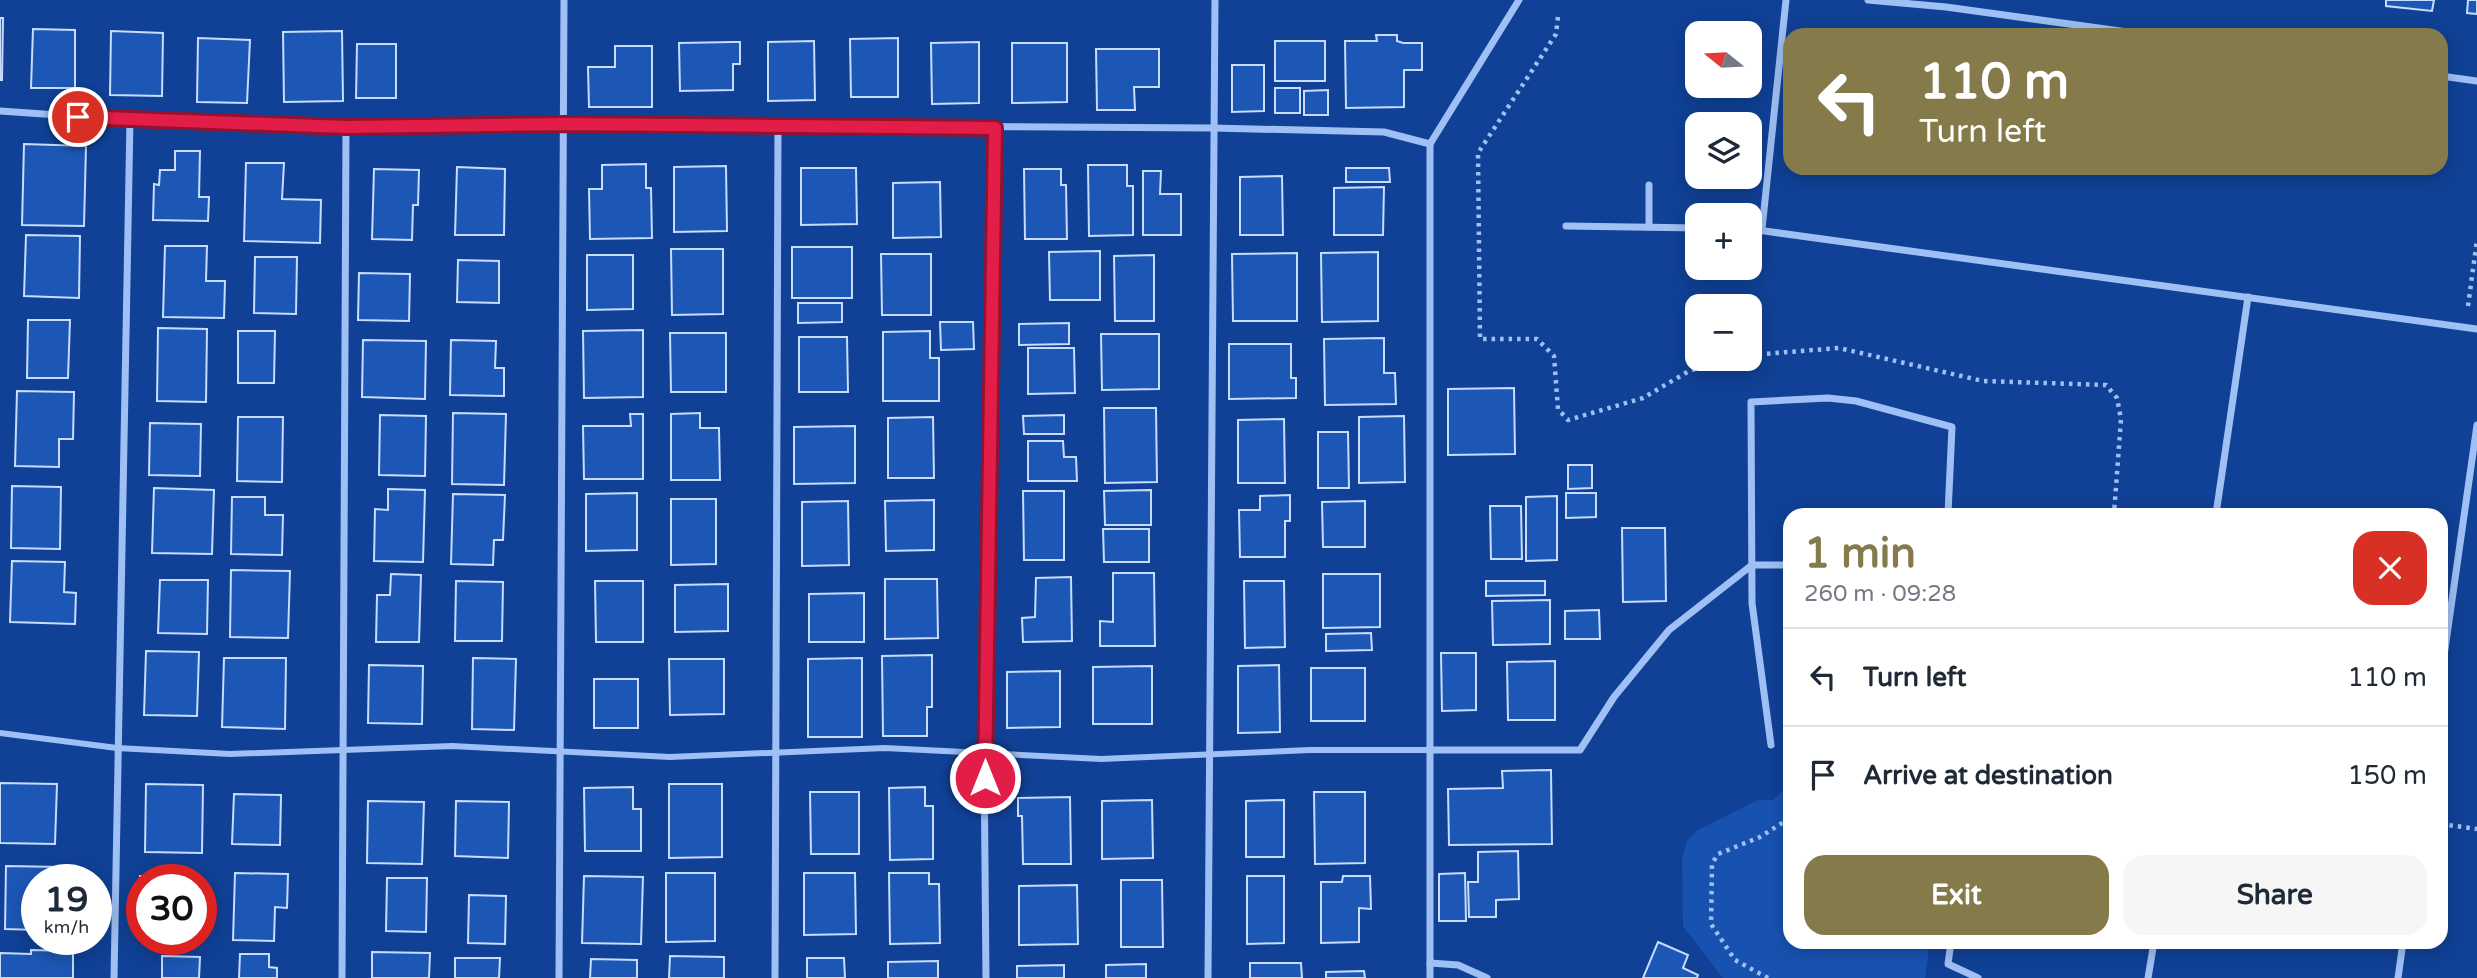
<!DOCTYPE html>
<html lang="en">
<head>
<meta charset="utf-8">
<style>
	body { margin:0; font-family:"Varela Round",sans-serif; background:#f6f6f7; color:#1f2937; height:100vh; display:flex; flex-direction:column; font-size:26px; white-space:nowrap }
	* { box-sizing:border-box; margin:0 }
	p { font-size:23px; color:#747a83 }
	.icon { flex:none; width:38px; height:38px; fill:none; stroke:currentColor; stroke-width:2; stroke-linecap:round; stroke-linejoin:round }
	.map { position:relative; flex:1; overflow:hidden }
	.sheet { position:absolute; left:1783px; top:508px; width:665px; height:441px; display:flex; flex-direction:column; background:#fff; border-radius:21px; box-shadow:0 4px 18px #0003 }
	.sheet>* { flex:none }
	.hud { position:absolute; left:1783px; top:28px; width:665px; height:147px; border-radius:21px; box-shadow:0 4px 18px #0003; background:#847a4a; color:#fff; overflow:hidden }
	.needle { width:46px; rotate:288deg }
	.buttons { position:absolute; left:1685px; top:21px; display:grid; gap:14px }
	.buttons a { display:grid; place-items:center; width:77px; height:77px; border-radius:14px; background:#fff; box-shadow:0 4px 18px #0003; font-size:35px }
	.speed { position:absolute; left:21px; top:864px; display:flex; gap:14px; font-size:35px; font-weight:700; text-align:center }
	.speed>* { display:grid; place-content:center; width:91px; height:91px; border-radius:50%; background:#fff; box-shadow:0 4px 18px #0003; line-height:1 }
	.speed small { font-size:18px; font-weight:400 }
	.speed .limit { border:10px solid #d22; background:#fff; color:#111 }
	.pin { position:absolute; display:grid; place-items:center; width:60px; height:60px; color:#fff; margin:-30px; border:4px solid #fff; border-radius:50%; box-shadow:0 2px 7px #0007 }
	.me { position:absolute; width:77px; margin:-38px; rotate:0deg; stroke-linejoin:round; filter:drop-shadow(0 0 5px #0008) }
	.turn { display:flex; align-items:center; gap:24px; height:147px; padding:0 21px; font-size:32px }
	.turn .icon { width:91px; height:91px; stroke-width:2.5 }
	.turn b { display:block; font-size:49px; line-height:60px }
	.round { display:grid; place-items:center; flex:none; width:74px; height:74px; border-radius:21px; background:#f6f6f7 }
	.overview { display:flex; align-items:center; justify-content:space-between; height:119px; padding:0 21px }
	h1 { font-size:42px; font-weight:800; line-height:52px; color:#847a4a }
	.action { display:flex; gap:14px; margin-top:auto; padding:14px 21px }
	.action a { flex:1; height:80px; border-radius:21px; background:#847a4a; color:#fff; font-size:28px; font-weight:800; line-height:80px; text-align:center }
	.action a+a { background:#f6f6f7; color:#1f2937 }
	ul { padding:0; list-style:none }
	li { display:flex; align-items:center; gap:21px; height:98px; padding:0 21px; border-top:2px solid #e0e1e3 }
	li div { flex:1 }
	li b { display:block; font-size:26px }
	li em { font-style:normal }
	.map>svg:first-child { display:block }
	.green { fill:#1752b1 }
	.building { fill:#1d57b6; stroke:#c7dcfe; stroke-width:2 }
	.lines { fill:none; stroke-linecap:round; stroke-linejoin:round }
	.path { stroke:#9fc0f4; stroke-width:4.5; stroke-dasharray:3.5 5; stroke-linecap:butt }
	.pedestrian { stroke:#9fc0f4; stroke-width:6 }
	.minor { stroke:#9fc0f4; stroke-width:7 }
	.route-casing { stroke:#92132f; stroke-width:18 }
	.route { stroke:#e11d48; stroke-width:12 }
</style>
</head>
<body>
<div class="map">
<svg width="2477" height="978" viewBox="0 0 2477 978">
	<rect width="100%" height="100%" fill="#104196"/>
	<!-- green -->
	<path class="green" d="M 1790,785 L 1790,942 L 1930,942 L 1925,978 L 1723,978 L 1683,926 L 1682,858 L 1687,841 L 1696,831 L 1758,800 L 1773,800 Z"/>
	<!-- building -->
	<g class="building">
		<path d="M 2386,0 L 2434,0 L 2432,11 L 2386,6 Z"/>
		<path d="M 2468,0 L 2477,0 L 2477,14 L 2467,13 Z"/>
		<path d="M 0,18 L 3,18 L 2,80 L 0,80 Z"/>
		<path d="M 33,29 L 75,30 L 75,88 L 31,88 Z"/>
		<path d="M 111,31 L 163,33 L 162,96 L 110,95 Z"/>
		<path d="M 342,31 L 343,101 L 284,102 L 283,32 Z"/>
		<path d="M 1376,35 L 1397,35 L 1397,41 L 1403,43 L 1422,43 L 1422,70 L 1404,70 L 1404,107 L 1346,108 L 1345,41 L 1377,41 Z"/>
		<path d="M 198,38 L 250,40 L 247,103 L 197,102 Z"/>
		<path d="M 898,38 L 898,97 L 851,97 L 850,39 Z"/>
		<path d="M 814,41 L 815,100 L 768,101 L 768,42 Z"/>
		<rect x="1275" y="41" width="50" height="40"/>
		<path d="M 733,42 L 740,42 L 740,64 L 733,64 L 733,90 L 680,91 L 679,43 Z"/>
		<path d="M 979,42 L 979,103 L 932,104 L 931,43 Z"/>
		<path d="M 1012,43 L 1067,43 L 1067,102 L 1012,103 Z"/>
		<path d="M 357,44 L 396,44 L 396,98 L 356,98 Z"/>
		<path d="M 615,46 L 652,46 L 652,107 L 589,107 L 588,67 L 615,67 Z"/>
		<path d="M 1096,49 L 1159,49 L 1159,87 L 1134,87 L 1135,110 L 1097,110 Z"/>
		<path d="M 1232,65 L 1264,65 L 1264,111 L 1232,112 Z"/>
		<rect x="1275" y="88" width="25" height="25"/>
		<path d="M 1328,90 L 1328,115 L 1304,115 L 1304,91 Z"/>
		<path d="M 24,144 L 86,146 L 84,226 L 22,225 Z"/>
		<path d="M 175,151 L 200,151 L 199,197 L 209,197 L 208,221 L 153,220 L 154,184 L 159,185 L 160,170 L 175,170 Z"/>
		<path d="M 246,163 L 284,163 L 282,199 L 321,200 L 320,243 L 244,241 Z"/>
		<path d="M 646,164 L 646,188 L 651,188 L 652,238 L 590,239 L 589,189 L 602,189 L 602,165 Z"/>
		<path d="M 1088,165 L 1127,165 L 1127,186 L 1133,186 L 1133,235 L 1089,236 Z"/>
		<path d="M 726,166 L 727,231 L 674,232 L 674,167 Z"/>
		<path d="M 457,167 L 505,169 L 504,235 L 455,235 Z"/>
		<path d="M 801,168 L 856,168 L 857,224 L 801,225 Z"/>
		<path d="M 1346,168 L 1389,168 L 1390,182 L 1346,182 Z"/>
		<path d="M 374,169 L 419,170 L 418,205 L 413,205 L 412,240 L 372,239 Z"/>
		<path d="M 1024,169 L 1061,169 L 1061,185 L 1066,185 L 1067,239 L 1025,239 Z"/>
		<path d="M 1143,171 L 1161,171 L 1160,194 L 1181,194 L 1181,235 L 1143,235 Z"/>
		<path d="M 1282,176 L 1283,235 L 1240,235 L 1240,177 Z"/>
		<path d="M 940,182 L 941,237 L 893,238 L 893,183 Z"/>
		<path d="M 1384,187 L 1383,235 L 1334,235 L 1334,188 Z"/>
		<path d="M 26,235 L 80,236 L 79,298 L 24,296 Z"/>
		<path d="M 165,246 L 207,246 L 206,281 L 225,281 L 224,318 L 163,317 Z"/>
		<rect x="792" y="247" width="60" height="51"/>
		<path d="M 671,249 L 723,249 L 723,314 L 672,315 Z"/>
		<path d="M 1100,251 L 1100,300 L 1050,300 L 1049,252 Z"/>
		<path d="M 1378,252 L 1378,321 L 1322,322 L 1321,253 Z"/>
		<path d="M 1297,253 L 1297,321 L 1233,321 L 1232,254 Z"/>
		<path d="M 881,254 L 931,254 L 931,315 L 882,315 Z"/>
		<path d="M 587,255 L 633,255 L 633,309 L 587,310 Z"/>
		<path d="M 1154,255 L 1154,321 L 1115,321 L 1114,256 Z"/>
		<path d="M 255,257 L 297,257 L 296,314 L 254,313 Z"/>
		<path d="M 458,260 L 499,261 L 499,303 L 457,302 Z"/>
		<path d="M 359,273 L 410,274 L 409,321 L 358,320 Z"/>
		<path d="M 798,303 L 842,303 L 842,322 L 798,323 Z"/>
		<path d="M 28,320 L 70,320 L 68,378 L 27,378 Z"/>
		<path d="M 940,322 L 973,322 L 974,349 L 941,350 Z"/>
		<path d="M 1069,323 L 1069,344 L 1019,345 L 1019,324 Z"/>
		<path d="M 158,328 L 207,329 L 206,402 L 157,401 Z"/>
		<path d="M 643,330 L 643,397 L 584,398 L 583,331 Z"/>
		<path d="M 238,331 L 275,331 L 274,383 L 238,383 Z"/>
		<path d="M 930,331 L 930,358 L 939,358 L 939,401 L 883,401 L 883,332 Z"/>
		<path d="M 670,333 L 726,333 L 726,392 L 671,392 Z"/>
		<path d="M 1101,334 L 1159,334 L 1159,389 L 1102,390 Z"/>
		<path d="M 799,337 L 847,337 L 848,392 L 799,392 Z"/>
		<path d="M 1384,338 L 1384,373 L 1395,373 L 1396,404 L 1325,405 L 1324,339 Z"/>
		<path d="M 363,340 L 426,341 L 425,399 L 362,397 Z"/>
		<path d="M 451,340 L 496,341 L 495,368 L 504,368 L 504,396 L 450,395 Z"/>
		<path d="M 1229,344 L 1291,344 L 1291,378 L 1296,378 L 1296,398 L 1229,399 Z"/>
		<path d="M 1028,348 L 1074,348 L 1075,393 L 1028,394 Z"/>
		<path d="M 1514,388 L 1515,454 L 1448,455 L 1448,389 Z"/>
		<path d="M 17,391 L 74,392 L 73,439 L 59,439 L 59,467 L 15,466 Z"/>
		<path d="M 1104,408 L 1156,408 L 1157,482 L 1105,483 Z"/>
		<path d="M 453,413 L 506,414 L 504,485 L 452,484 Z"/>
		<path d="M 700,413 L 700,428 L 719,428 L 720,480 L 671,480 L 671,414 Z"/>
		<path d="M 630,414 L 643,414 L 643,479 L 584,479 L 583,426 L 631,426 Z"/>
		<path d="M 380,415 L 426,416 L 425,476 L 379,475 Z"/>
		<path d="M 1064,415 L 1064,434 L 1024,434 L 1023,416 Z"/>
		<path d="M 1404,416 L 1405,482 L 1359,483 L 1359,417 Z"/>
		<path d="M 238,417 L 283,417 L 282,482 L 237,481 Z"/>
		<path d="M 933,417 L 934,478 L 888,478 L 888,418 Z"/>
		<path d="M 1284,419 L 1285,483 L 1238,483 L 1238,420 Z"/>
		<path d="M 150,423 L 201,424 L 200,476 L 149,475 Z"/>
		<path d="M 855,426 L 855,483 L 794,484 L 794,427 Z"/>
		<path d="M 1318,432 L 1348,432 L 1349,488 L 1318,488 Z"/>
		<path d="M 1028,441 L 1063,441 L 1064,457 L 1076,457 L 1077,481 L 1028,481 Z"/>
		<path d="M 1568,465 L 1592,465 L 1592,488 L 1568,489 Z"/>
		<path d="M 12,486 L 61,487 L 60,549 L 11,548 Z"/>
		<path d="M 154,488 L 214,490 L 212,554 L 152,553 Z"/>
		<path d="M 388,489 L 425,490 L 423,562 L 374,561 L 375,509 L 388,510 Z"/>
		<path d="M 1151,490 L 1151,525 L 1105,525 L 1104,491 Z"/>
		<path d="M 1023,491 L 1064,491 L 1064,560 L 1024,560 Z"/>
		<path d="M 637,493 L 637,550 L 586,551 L 586,494 Z"/>
		<path d="M 1566,493 L 1596,493 L 1596,517 L 1566,518 Z"/>
		<path d="M 453,494 L 505,495 L 503,540 L 494,540 L 493,565 L 451,564 Z"/>
		<path d="M 1290,495 L 1290,521 L 1285,521 L 1285,557 L 1240,557 L 1239,510 L 1260,510 L 1260,496 Z"/>
		<path d="M 1557,496 L 1557,560 L 1526,561 L 1526,497 Z"/>
		<path d="M 232,497 L 265,497 L 265,515 L 283,515 L 282,555 L 231,554 Z"/>
		<path d="M 671,499 L 716,499 L 716,564 L 671,565 Z"/>
		<path d="M 934,500 L 934,550 L 886,551 L 885,501 Z"/>
		<path d="M 848,501 L 849,565 L 802,566 L 802,502 Z"/>
		<path d="M 1365,501 L 1365,547 L 1323,547 L 1322,502 Z"/>
		<path d="M 1490,506 L 1521,506 L 1522,559 L 1491,559 Z"/>
		<path d="M 1622,528 L 1665,528 L 1666,601 L 1623,602 Z"/>
		<path d="M 1103,529 L 1149,529 L 1149,562 L 1104,562 Z"/>
		<path d="M 12,561 L 65,562 L 64,592 L 76,593 L 75,624 L 10,622 Z"/>
		<path d="M 231,570 L 290,571 L 288,638 L 230,637 Z"/>
		<path d="M 1113,573 L 1154,573 L 1155,646 L 1100,646 L 1100,621 L 1113,622 Z"/>
		<path d="M 391,574 L 421,575 L 419,642 L 376,642 L 377,595 L 390,595 Z"/>
		<path d="M 1323,574 L 1380,574 L 1380,627 L 1323,628 Z"/>
		<path d="M 1071,577 L 1072,641 L 1023,642 L 1022,618 L 1035,617 L 1036,578 Z"/>
		<path d="M 885,579 L 937,579 L 938,638 L 885,639 Z"/>
		<path d="M 160,580 L 208,580 L 207,634 L 158,633 Z"/>
		<path d="M 456,581 L 503,582 L 502,641 L 455,641 Z"/>
		<path d="M 595,581 L 643,581 L 643,642 L 596,642 Z"/>
		<path d="M 1244,581 L 1284,581 L 1285,647 L 1245,648 Z"/>
		<path d="M 1486,581 L 1545,581 L 1545,595 L 1486,596 Z"/>
		<path d="M 728,584 L 728,631 L 675,632 L 675,585 Z"/>
		<path d="M 864,593 L 864,642 L 809,642 L 809,594 Z"/>
		<path d="M 1550,600 L 1550,644 L 1493,645 L 1492,601 Z"/>
		<path d="M 1599,610 L 1600,639 L 1565,639 L 1565,611 Z"/>
		<path d="M 1371,633 L 1372,650 L 1326,651 L 1326,634 Z"/>
		<path d="M 146,651 L 199,652 L 197,716 L 144,715 Z"/>
		<path d="M 1441,653 L 1476,653 L 1476,710 L 1442,711 Z"/>
		<path d="M 932,655 L 932,707 L 927,707 L 927,736 L 883,736 L 882,656 Z"/>
		<path d="M 224,658 L 286,658 L 285,729 L 222,727 Z"/>
		<path d="M 473,658 L 516,659 L 514,730 L 472,729 Z"/>
		<path d="M 862,658 L 862,737 L 808,737 L 808,659 Z"/>
		<path d="M 669,659 L 724,659 L 724,714 L 670,715 Z"/>
		<path d="M 1555,661 L 1555,720 L 1508,720 L 1507,662 Z"/>
		<path d="M 369,665 L 423,666 L 422,724 L 368,723 Z"/>
		<path d="M 1279,665 L 1280,732 L 1238,733 L 1238,666 Z"/>
		<path d="M 1152,666 L 1152,724 L 1093,724 L 1093,667 Z"/>
		<rect x="1311" y="668" width="54" height="53"/>
		<path d="M 1060,671 L 1060,727 L 1007,728 L 1007,672 Z"/>
		<rect x="594" y="679" width="44" height="49"/>
		<path d="M 1551,770 L 1552,844 L 1449,845 L 1448,789 L 1503,788 L 1502,771 Z"/>
		<path d="M 0,783 L 57,784 L 55,844 L 0,843 Z"/>
		<path d="M 146,784 L 203,785 L 202,853 L 145,852 Z"/>
		<path d="M 669,784 L 722,784 L 722,857 L 669,858 Z"/>
		<path d="M 633,787 L 633,809 L 641,809 L 641,851 L 585,851 L 584,788 Z"/>
		<path d="M 925,787 L 925,806 L 933,806 L 933,859 L 890,860 L 889,788 Z"/>
		<path d="M 810,792 L 859,792 L 859,854 L 811,854 Z"/>
		<path d="M 1314,792 L 1365,792 L 1365,863 L 1315,864 Z"/>
		<path d="M 234,794 L 281,795 L 280,845 L 232,844 Z"/>
		<path d="M 1070,797 L 1071,864 L 1023,864 L 1022,816 L 1018,816 L 1018,798 Z"/>
		<path d="M 1152,800 L 1153,858 L 1102,859 L 1102,801 Z"/>
		<path d="M 1284,800 L 1284,857 L 1246,857 L 1246,801 Z"/>
		<path d="M 368,801 L 424,802 L 422,864 L 367,863 Z"/>
		<path d="M 456,801 L 509,802 L 508,858 L 455,856 Z"/>
		<path d="M 1518,851 L 1519,899 L 1496,900 L 1496,917 L 1469,917 L 1468,882 L 1478,882 L 1478,852 Z"/>
		<path d="M 6,866 L 61,867 L 60,880 L 37,880 L 37,930 L 5,929 Z"/>
		<path d="M 235,873 L 288,874 L 287,908 L 275,907 L 274,941 L 233,940 Z"/>
		<path d="M 666,873 L 715,873 L 715,941 L 666,942 Z"/>
		<path d="M 804,873 L 855,873 L 856,934 L 804,935 Z"/>
		<path d="M 889,873 L 929,873 L 929,884 L 939,884 L 940,943 L 890,944 Z"/>
		<path d="M 1465,873 L 1466,921 L 1439,921 L 1439,874 Z"/>
		<path d="M 140,876 L 188,877 L 188,880 L 142,880 L 142,927 L 139,927 Z"/>
		<path d="M 584,876 L 643,877 L 641,944 L 582,943 Z"/>
		<path d="M 1247,876 L 1284,876 L 1284,943 L 1247,944 Z"/>
		<path d="M 1343,876 L 1370,876 L 1371,909 L 1359,908 L 1359,942 L 1321,943 L 1321,882 L 1342,882 Z"/>
		<path d="M 387,878 L 427,878 L 426,932 L 386,931 Z"/>
		<path d="M 1121,880 L 1162,880 L 1163,947 L 1121,947 Z"/>
		<path d="M 1077,885 L 1078,944 L 1019,945 L 1019,886 Z"/>
		<path d="M 469,895 L 506,896 L 505,944 L 468,943 Z"/>
		<path d="M 1658,942 L 1688,955 L 1683,968 L 1698,975 L 1697,978 L 1643,978 Z"/>
		<path d="M 31,950 L 73,951 L 73,978 L 0,978 L 0,953 L 31,954 Z"/>
		<path d="M 372,952 L 430,953 L 429,978 L 372,978 Z"/>
		<path d="M 240,954 L 269,954 L 269,967 L 277,968 L 277,978 L 239,978 Z"/>
		<path d="M 162,956 L 200,957 L 199,978 L 162,978 Z"/>
		<path d="M 670,956 L 724,957 L 724,978 L 669,978 Z"/>
		<path d="M 455,958 L 500,958 L 499,978 L 455,978 Z"/>
		<path d="M 807,958 L 844,958 L 845,978 L 807,978 Z"/>
		<path d="M 591,959 L 637,960 L 637,978 L 590,978 Z"/>
		<path d="M 938,961 L 938,978 L 888,978 L 888,962 Z"/>
		<path d="M 1250,963 L 1301,963 L 1302,978 L 1250,978 Z"/>
		<path d="M 1146,964 L 1146,978 L 1106,978 L 1106,965 Z"/>
		<path d="M 1064,965 L 1064,978 L 1017,978 L 1017,966 Z"/>
		<path d="M 1364,971 L 1365,978 L 1326,978 L 1326,972 Z"/>
	</g>
	<g class="lines">
		<!-- path -->
		<g class="path">
			<path d="M 1558,17 L 1556,34 L 1478,153 L 1480,339 L 1537,339 L 1554,356 L 1558,409 L 1568,420 L 1643,398 L 1689,371 L 1725,359"/>
			<path d="M 2468,306 L 2477,240"/>
			<path d="M 1750,355 L 1839,348 L 1983,381 L 2106,385 L 2117,398 L 2121,419 L 2114,514"/>
			<path d="M 2441,824 L 2477,829"/>
			<path d="M 1768,978 L 1735,960 L 1711,924 L 1712,864 L 1718,854 L 1760,837 L 1790,818"/>
		</g>
		<!-- pedestrian -->
		<path class="pedestrian" d="M 0,733 L 117,748 L 230,754 L 452,746 L 670,757 L 885,748 L 1101,759 L 1310,750 L 1432,750"/>
		<!-- minor -->
		<g class="minor">
			<path d="M 1868,0 L 1946,7 L 2149,35"/>
			<path d="M 2441,76 L 2477,81"/>
			<path d="M 0,111 L 130,120 L 346,127 L 564,124 L 1213,128 L 1384,132 L 1430,144 L 1519,0"/>
			<path d="M 1566,226 L 1698,228"/>
			<path d="M 1649,227 L 1649,185"/>
			<path d="M 1750,229 L 2477,329"/>
			<path d="M 1762,229 L 1786,0"/>
			<path d="M 2216,514 L 2248,297"/>
			<path d="M 2441,677 L 2477,425"/>
			<path d="M 1771,745 L 1752,603 L 1751,402 L 1828,398 L 1856,401 L 1952,427 L 1948,514"/>
			<path d="M 1432,750 L 1580,750 L 1614,697 L 1669,630 L 1752,565 L 1790,565"/>
			<path d="M 1951,942 L 1948,964 L 1978,978"/>
			<path d="M 1430,963 L 1458,965 L 1487,978"/>
			<path d="M 114,978 L 130,120"/>
			<path d="M 342,978 L 346,127"/>
			<path d="M 559,978 L 564,0"/>
			<path d="M 775,978 L 778,126"/>
			<path d="M 986,978 L 984,753 L 994,128"/>
			<path d="M 1208,978 L 1215,0"/>
			<path d="M 1430,978 L 1430,144"/>
			<path d="M 2148,978 L 2154,942"/>
			<path d="M 2398,978 L 2403,942"/>
		</g>
	</g>
	<g class="lines">
		<!-- route casing -->
		<g class="route-casing">
			<path id="route" d="M 78,117 L 346,127 L 564,124 L 995,128 L 985,778"/>
		</g>
		<!-- route -->
		<use href="#route" class="route"/>
	</g>
</svg>
<div class="buttons">
<a><svg class="needle" viewBox="-14 -14 28 28"><path d="M0-13l5 13h-10z" fill="#e53935"/><path d="M0 13l5-13h-10z" fill="#747a83"/></svg></a>
<a><svg class="icon" aria-label="layers" viewBox="0 0 24 24"><path d="M12 4l9 5-9 5-9-5zM3 14l9 5 9-5"/></svg></a>
<a>+</a>
<a>−</a>
</div>
<div class="speed"><div>19<small>km/h</small></div><div class="limit">30</div></div>
<div class="pin" style="left:78px;top:117px;background:#d93025"><svg class="icon" aria-label="arrive" viewBox="0 0 24 24"><path d="M6 21V4h12l-3 4 3 4H6"/></svg></div>
<svg class="me" style="left:985px;top:778px" viewBox="-20 -20 40 40"><circle r="17" fill="#e11d48" stroke="#fff" stroke-width="3"/><path d="M0-11L8 9 0 5-8 9z" fill="#fff"/></svg>
<div class="hud">
<div class="turn"><svg class="icon" aria-label="left" viewBox="0 0 24 24"><path d="M17 20v-9H6M10 6l-5 5 5 5"/></svg><div><b>110 m</b>Turn left</div></div>
</div>
<section class="sheet">
<div class="overview"><div><h1>1 min</h1><p>260 m · 09:28</p></div><a class="round" style="background:#d93025;color:#fff"><svg class="icon" aria-label="close" viewBox="0 0 24 24"><path d="M6 6l12 12M18 6L6 18"/></svg></a></div>
<ul>
<li><svg class="icon" aria-label="left" viewBox="0 0 24 24"><path d="M17 20v-9H6M10 6l-5 5 5 5"/></svg><div><b>Turn left</b></div><em>110 m</em></li>
<li><svg class="icon" aria-label="arrive" viewBox="0 0 24 24"><path d="M6 21V4h12l-3 4 3 4H6"/></svg><div><b>Arrive at destination</b></div><em>150 m</em></li>
</ul>
<div class="action"><a>Exit</a><a>Share</a></div>
</section>
</div>
</body>
</html>
